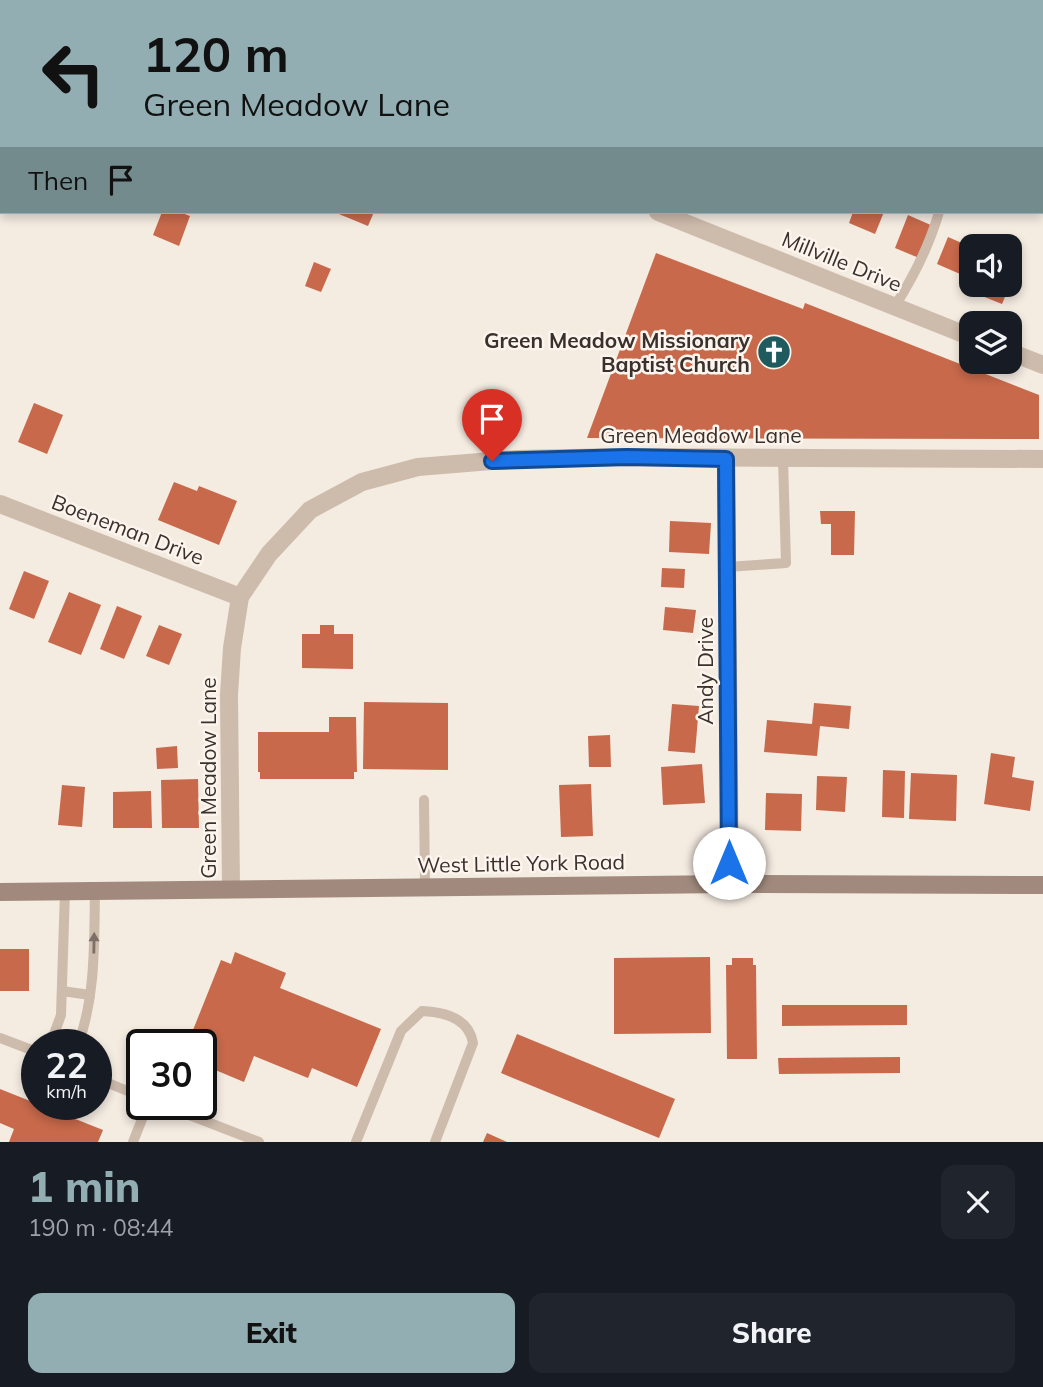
<!DOCTYPE html>
<html lang="en">
<head>
<meta charset="utf-8">
<style>
	body { margin:0; font-family:Mulish,sans-serif; background:#20242c; color:#f1f3f6; height:100vh; display:flex; flex-direction:column; font-size:26px; white-space:nowrap }
	* { box-sizing:border-box; margin:0 }
	p { font-size:23px; color:#9ea1a6 }
	.icon { flex:none; width:38px; height:38px; fill:none; stroke:currentColor; stroke-width:2; stroke-linecap:round; stroke-linejoin:round }
	.map { position:relative; height:1142px; overflow:hidden }
	.sheet { display:flex; flex-direction:column; background:#171b24; flex:1 }
	.sheet>* { flex:none }
	.guide { position:absolute; left:0px; top:0px; width:1043px; height:214px; box-shadow:0 4px 10px #0003; background:#92aeb2; color:#111; overflow:hidden }
	.controls { position:absolute; left:959px; top:234px; display:grid; gap:14px }
	.controls a { display:grid; place-items:center; width:63px; height:63px; border-radius:14px; background:#171b24; box-shadow:0 4px 10px #0003; font-size:35px }
	.speed { position:absolute; left:21px; top:1029px; display:flex; gap:14px; font-size:35px; font-weight:700; text-align:center }
	.speed>* { display:grid; place-content:center; width:91px; height:91px; border-radius:50%; background:#171b24; box-shadow:0 4px 10px #0003; line-height:1 }
	.speed small { font-size:18px; font-weight:400 }
	.speed .limit { border:4px solid #111; border-radius:10px; background:#fff; color:#111 }
	.pin { position:absolute; display:grid; place-items:center; width:60px; height:60px; color:#fff; margin:-72px -30px; border-radius:50% 50% 50% 0; rotate:-45deg; box-shadow:0 0 7px #0007 }
	.pin .icon { rotate:45deg }
	.me { position:absolute; width:77px; margin:-38px; rotate:0deg; stroke-linejoin:round; filter:drop-shadow(0 0 5px #0008) }
	.turn { display:flex; align-items:center; gap:24px; height:147px; padding:0 28px; font-size:32px }
	.turn .icon { width:91px; height:91px; stroke-width:2.5 }
	.turn b { display:block; font-size:49px; line-height:60px }
	.then { display:flex; align-items:center; height:66px; padding:0 28px; background:#0003; gap:14px; font-size:26px }
	.round { display:grid; place-items:center; flex:none; width:74px; height:74px; border-radius:14px; background:#20242c }
	.overview { display:flex; align-items:center; justify-content:space-between; height:119px; padding:0 28px }
	h1 { font-size:42px; font-weight:800; line-height:52px; color:#92aeb2 }
	.action { display:flex; gap:14px; margin-top:auto; padding:14px 28px }
	.action a { flex:1; height:80px; border-radius:14px; background:#92aeb2; color:#111; font-size:28px; font-weight:800; line-height:80px; text-align:center }
	.action a+a { background:#20242c; color:#f1f3f6 }
	.map>svg:first-child { display:block }
	.building { fill:#c8694b }
	.lines { fill:none; stroke-linecap:round; stroke-linejoin:round }
	.lane { stroke:#cdbbac; stroke-width:10 }
	.street { stroke:#cdbbac; stroke-width:18 }
	.secondary { stroke:#a18a7d; stroke-width:18 }
	.oneway { fill:#7d6f65 }
	.route-casing { stroke:#114b97; stroke-width:18 }
	.route { stroke:#1a73e8; stroke-width:12 }
	.labels { text-anchor:middle; dominant-baseline:central; stroke-width:5; stroke-linejoin:round; paint-order:stroke }
	.street-label { font-size:21px; fill:#3b302b; stroke:#fbf5ee }
	.poi-label { font-size:21px; font-weight:bold; fill:#3b302b; stroke:#fbf5ee; text-anchor:end }
</style>
</head>
<body>
<div class="map">
<svg width="1043" height="1142" viewBox="0 0 1043 1142">
	<rect width="100%" height="100%" fill="#f4ebe1"/>
	<!-- building -->
	<g class="building">
		<path d="M 162,212 L 179,212 L 190,216 L 179,246 L 153,235 Z"/>
		<path d="M 334,212 L 374,212 L 368,226 Z"/>
		<path d="M 853,212 L 884,212 L 875,234 L 849,223 Z"/>
		<path d="M 908,215 L 933,226 L 919,258 L 895,248 Z"/>
		<path d="M 948,237 L 971,247 L 971,266 L 967,277 L 937,264 Z"/>
		<path d="M 656,253 L 803,309 L 805,303 L 1039,395 L 1039,439 L 587,438 Z"/>
		<path d="M 314,262 L 331,269 L 321,292 L 305,286 Z"/>
		<path d="M 980,285 L 1010,285 L 1002,304 L 977,294 Z"/>
		<path d="M 34,403 L 63,415 L 47,454 L 18,442 Z"/>
		<path d="M 174,482 L 197,491 L 199,486 L 237,501 L 219,545 L 158,520 Z"/>
		<path d="M 820,511 L 855,511 L 854,555 L 831,555 L 831,524 L 821,524 Z"/>
		<path d="M 670,521 L 711,523 L 709,554 L 669,552 Z"/>
		<path d="M 662,568 L 685,569 L 684,588 L 661,587 Z"/>
		<path d="M 24,571 L 49,581 L 34,619 L 9,609 Z"/>
		<path d="M 69,592 L 101,605 L 81,655 L 48,642 Z"/>
		<path d="M 117,606 L 142,616 L 124,659 L 100,649 Z"/>
		<path d="M 665,607 L 696,610 L 693,633 L 663,630 Z"/>
		<path d="M 159,625 L 182,634 L 169,665 L 146,656 Z"/>
		<path d="M 320,625 L 334,625 L 334,634 L 353,634 L 353,669 L 302,668 L 302,634 L 320,634 Z"/>
		<path d="M 364,702 L 448,703 L 448,770 L 363,769 Z"/>
		<path d="M 814,703 L 851,706 L 849,729 L 820,726 L 817,756 L 764,752 L 767,720 L 812,724 Z"/>
		<path d="M 672,704 L 699,706 L 695,753 L 668,751 Z"/>
		<path d="M 329,717 L 356,717 L 357,772 L 354,772 L 354,779 L 260,779 L 260,772 L 258,772 L 258,732 L 329,732 Z"/>
		<path d="M 610,735 L 611,767 L 589,767 L 588,736 Z"/>
		<path d="M 177,746 L 178,768 L 157,769 L 156,748 Z"/>
		<path d="M 991,753 L 1015,757 L 1012,777 L 1034,781 L 1030,811 L 984,804 Z"/>
		<path d="M 702,764 L 705,803 L 663,805 L 661,767 Z"/>
		<path d="M 883,770 L 905,771 L 904,818 L 882,817 Z"/>
		<path d="M 911,773 L 957,775 L 956,821 L 909,819 Z"/>
		<path d="M 817,776 L 847,777 L 845,812 L 816,810 Z"/>
		<path d="M 198,779 L 199,828 L 162,828 L 161,780 Z"/>
		<path d="M 591,784 L 593,836 L 561,837 L 559,785 Z"/>
		<path d="M 62,785 L 85,787 L 82,827 L 58,825 Z"/>
		<path d="M 151,791 L 152,828 L 113,828 L 113,792 Z"/>
		<path d="M 766,793 L 802,794 L 801,831 L 765,830 Z"/>
		<rect x="0" y="949" width="29" height="42"/>
		<path d="M 235,952 L 286,973 L 280,988 L 381,1029 L 357,1087 L 312,1068 L 308,1078 L 254,1056 L 244,1082 L 201,1064 L 201,1045 L 187,1045 L 221,960 L 231,964 Z"/>
		<path d="M 710,957 L 711,1033 L 614,1034 L 614,958 Z"/>
		<path d="M 732,958 L 753,958 L 753,965 L 756,965 L 757,1059 L 727,1059 L 726,965 L 732,965 Z"/>
		<path d="M 782,1005 L 907,1005 L 907,1025 L 782,1026 Z"/>
		<path d="M 517,1034 L 675,1099 L 659,1138 L 501,1073 Z"/>
		<path d="M 900,1057 L 900,1073 L 779,1074 L 778,1058 Z"/>
		<path d="M 0,1089 L 103,1130 L 98,1142 L 9,1142 L 14,1129 L 0,1123 Z"/>
		<path d="M 487,1133 L 507,1142 L 483,1142 Z"/>
	</g>
	<g class="lines">
		<!-- lane -->
		<g class="lane">
			<path d="M 699,0 L 708,2"/>
			<path d="M 895,306 C 914,276 929,247 939,212"/>
			<path d="M 727,567 L 786,563 L 783,459"/>
			<path d="M 424,800 L 425,887"/>
			<path d="M 62,991 L 90,995"/>
			<path d="M 0,1038 L 37,1052"/>
			<path d="M 50,1045 L 61,1015 L 65,891"/>
			<path d="M 78,1045 C 96,995 94,942 95,890"/>
			<path d="M 96,1078 L 142,1097"/>
			<path d="M 161,1104 L 259,1142"/>
			<path d="M 133,1142 L 148,1104"/>
			<path d="M 356,1142 L 401,1031 L 422,1011 C 444,1012 469,1018 473,1043 L 435,1142"/>
		</g>
		<!-- street -->
		<g class="street">
			<path d="M 127,0 L 131,2"/>
			<path d="M 658,212 L 971,337"/>
			<path d="M 1010,352 L 1043,365"/>
			<path d="M 726,459 L 730,884"/>
			<path d="M 0,504 L 240,597"/>
			<path d="M 231,889 L 229,695 L 232,648 L 240,597 L 269,554 L 310,510 L 362,482 L 418,467 L 517,459 L 627,457 L 1043,459"/>
		</g>
		<!-- secondary -->
		<path class="secondary" d="M 0,892 L 730,884 L 1043,885"/>
	</g>
	<!-- one-way arrows -->
	<defs><path id="oneway-solid" d="M-6-.8H1V-3.2L6.5 0L1 3.2V.8H-6Z" transform="scale(1.75)"/></defs>
	<use class="oneway" href="#oneway-solid" transform="translate(94 943) rotate(-89)"/>
	<g class="lines">
		<!-- route casing -->
		<g class="route-casing">
			<path id="route" d="M 492,461 L 627,457 L 726,459 L 729,863"/>
		</g>
		<!-- route -->
		<use href="#route" class="route"/>
	</g>
	<!-- icons -->
	<defs>
		<g id="church-disc" transform="scale(1.75)"><circle r="9.5" fill="#1f5a5e" stroke="#fbf5ee"/><path d="M-1.2-6h2.4v3.5h3.3v2.4h-3.3V6h-2.4V-.1h-3.3v-2.4h3.3Z" fill="#fff"/></g>
	</defs>
	<g fill-rule="evenodd">
		<use href="#church-disc" x="774" y="352"/>
	</g>
	<g class="labels">
		<!-- street labels -->
		<g class="street-label">
			<text transform="translate(842 261) rotate(22)">Millville Drive</text>
			<text x="701" y="435">Green Meadow Lane</text>
			<text transform="translate(128 529) rotate(21)">Boeneman Drive</text>
			<text transform="translate(705 671) rotate(-90)">Andy Drive</text>
			<text transform="translate(208 778) rotate(-90)">Green Meadow Lane</text>
			<text transform="translate(521 863) rotate(-1)">West Little York Road</text>
		</g>
		<!-- poi labels -->
		<g class="poi-label">
			<text x="750" y="340">Green Meadow Missionary<tspan x="750" dy="24">Baptist Church</tspan></text>
		</g>
	</g>
</svg>
<div class="controls">
<a><svg class="icon" aria-label="sound" viewBox="0 0 24 24"><path d="M4 9h4l5-4v14l-5-4H4zM17 9q2 3 0 6"/></svg></a>
<a><svg class="icon" aria-label="layers" viewBox="0 0 24 24"><path d="M12 4l9 5-9 5-9-5zM3 14l9 5 9-5"/></svg></a>
</div>
<div class="speed"><div>22<small>km/h</small></div><div class="limit">30</div></div>
<div class="pin" style="left:492px;top:461px;background:#d93025"><svg class="icon" aria-label="arrive" viewBox="0 0 24 24"><path d="M6 21V4h12l-3 4 3 4H6"/></svg></div>
<svg class="me" style="left:729px;top:863px" viewBox="-20 -20 40 40"><circle r="19" fill="#fff"/><path d="M0-13L10 11 0 6-10 11z" fill="#1a73e8"/></svg>
<div class="guide">
<div class="turn"><svg class="icon" aria-label="left" viewBox="0 0 24 24"><path d="M17 20v-9H6M10 6l-5 5 5 5"/></svg><div><b>120 m</b>Green Meadow Lane</div></div>
<div class="then">Then<svg class="icon" aria-label="arrive" viewBox="0 0 24 24"><path d="M6 21V4h12l-3 4 3 4H6"/></svg></div>
</div>
</div>
<section class="sheet">
<div class="overview"><div><h1>1 min</h1><p>190 m · 08:44</p></div><a class="round"><svg class="icon" aria-label="close" viewBox="0 0 24 24"><path d="M6 6l12 12M18 6L6 18"/></svg></a></div>
<div class="action"><a>Exit</a><a>Share</a></div>
</section>
</body>
</html>
